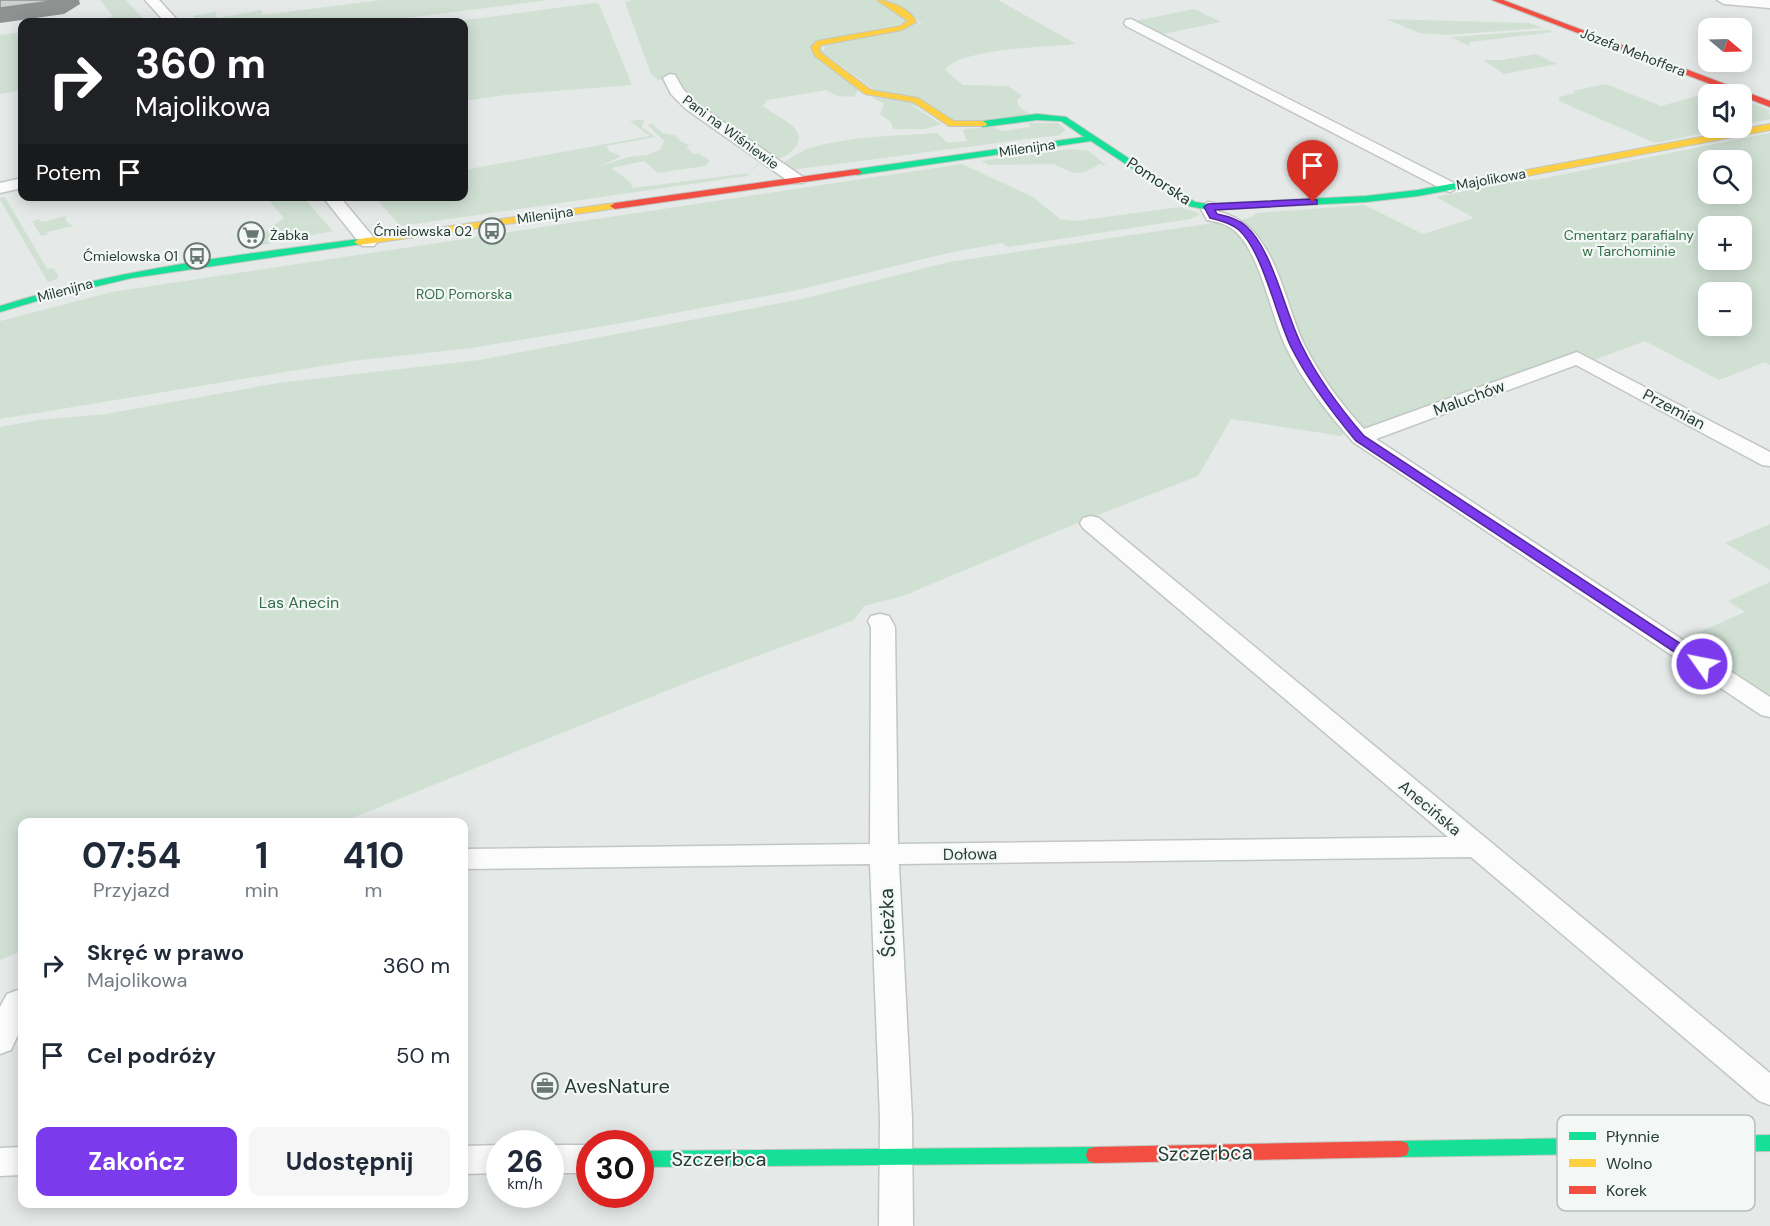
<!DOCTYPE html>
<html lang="pl">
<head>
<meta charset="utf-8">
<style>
	body { margin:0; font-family:"DM Sans",sans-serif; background:#f6f6f7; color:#1f2937; height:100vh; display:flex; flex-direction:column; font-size:22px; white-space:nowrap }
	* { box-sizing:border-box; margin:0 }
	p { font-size:20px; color:#747a83 }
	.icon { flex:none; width:33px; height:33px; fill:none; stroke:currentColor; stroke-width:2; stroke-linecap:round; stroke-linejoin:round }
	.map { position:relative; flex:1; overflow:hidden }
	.panel { position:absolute; left:18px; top:818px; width:450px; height:390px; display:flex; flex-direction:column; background:#fff; border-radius:12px; box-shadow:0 3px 15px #0003 }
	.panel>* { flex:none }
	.top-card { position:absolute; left:18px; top:18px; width:450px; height:183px; border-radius:12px; box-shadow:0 3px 15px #0003; background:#202124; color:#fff; overflow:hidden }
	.needle { width:39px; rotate:109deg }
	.buttons { position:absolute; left:1698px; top:18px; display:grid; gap:12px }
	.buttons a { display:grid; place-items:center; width:54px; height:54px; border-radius:12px; background:#fff; box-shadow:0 3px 15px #0003; font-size:30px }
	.speed { position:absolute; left:486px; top:1130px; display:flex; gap:12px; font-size:30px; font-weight:700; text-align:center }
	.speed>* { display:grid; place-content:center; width:78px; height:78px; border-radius:50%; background:#fff; box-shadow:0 3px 15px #0003; line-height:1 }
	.speed small { font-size:15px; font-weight:400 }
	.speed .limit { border:9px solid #d22; background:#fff; color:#111 }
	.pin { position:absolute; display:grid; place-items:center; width:51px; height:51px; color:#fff; margin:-62px -26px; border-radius:50% 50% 50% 0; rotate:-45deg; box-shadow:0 0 6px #0007 }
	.pin .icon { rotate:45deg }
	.me { position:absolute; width:66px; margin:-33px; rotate:303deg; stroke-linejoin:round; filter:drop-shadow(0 0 4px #0008) }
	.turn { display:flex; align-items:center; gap:21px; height:126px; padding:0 18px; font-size:27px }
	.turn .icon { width:78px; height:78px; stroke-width:2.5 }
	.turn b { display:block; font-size:42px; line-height:51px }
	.then { display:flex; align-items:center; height:57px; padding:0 18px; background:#0003; gap:12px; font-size:22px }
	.eta { display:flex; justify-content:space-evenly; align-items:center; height:102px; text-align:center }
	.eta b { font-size:36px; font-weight:700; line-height:42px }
	.cta { display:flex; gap:12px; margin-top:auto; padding:12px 18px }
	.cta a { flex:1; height:69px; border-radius:12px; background:#7c3aed; color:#fff; font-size:24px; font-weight:700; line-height:69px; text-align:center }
	.cta a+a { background:#f6f6f7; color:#1f2937 }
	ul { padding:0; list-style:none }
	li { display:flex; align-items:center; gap:18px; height:90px; padding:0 18px }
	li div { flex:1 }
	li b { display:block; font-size:22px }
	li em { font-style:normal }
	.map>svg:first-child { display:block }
	.green { fill:#d0e1d4; fill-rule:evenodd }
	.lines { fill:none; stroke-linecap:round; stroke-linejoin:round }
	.street-casing { stroke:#c2c6c4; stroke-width:3 }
	.fast-casing { stroke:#c1c7c4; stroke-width:2 }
	.slow-casing { stroke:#c1c7c4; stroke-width:2 }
	.jam-casing { stroke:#c1c7c4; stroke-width:2 }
	.street { fill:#fbfcfb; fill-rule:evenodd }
	.fast { fill:#16e098; fill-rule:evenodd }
	.slow { fill:#ffcf43; fill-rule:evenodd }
	.jam { fill:#f24e42; fill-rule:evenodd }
	.shaded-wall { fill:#8f9291 }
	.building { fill:#ccd1cf; stroke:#8f9291; stroke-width:1.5 }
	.route { fill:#7c3aed; stroke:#51269a; stroke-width:1.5 }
	.labels { text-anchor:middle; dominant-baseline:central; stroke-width:4.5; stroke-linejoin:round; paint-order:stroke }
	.far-street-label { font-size:14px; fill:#253a34; stroke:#f3f8f6 }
	.far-poi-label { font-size:14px; fill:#253a34; stroke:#f3f8f6; text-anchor:end }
	.far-park-label { font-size:14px; fill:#336d49; stroke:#f3f8f6 }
	.street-label { font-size:16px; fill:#253a34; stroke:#f3f8f6 }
	.park-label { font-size:16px; fill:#336d49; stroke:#f3f8f6 }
	.near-street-label { font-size:20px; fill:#253a34; stroke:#f3f8f6 }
	.near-poi-label { font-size:20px; fill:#253a34; stroke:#f3f8f6; text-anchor:start }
	.key { fill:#f3f8f6; stroke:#b5bfbc; stroke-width:1.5 }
	.key-label { font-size:16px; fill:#253a34 }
</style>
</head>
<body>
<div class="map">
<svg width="1770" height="1226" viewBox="0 0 1770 1226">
	<rect width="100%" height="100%" fill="#e5e9e7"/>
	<!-- green -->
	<g class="green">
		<path d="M 100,0 L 126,0 L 146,22 L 97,22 L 113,16 Z"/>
		<path d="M 381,0 L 549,0 L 375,22 L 199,22 L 193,16 L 216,12 L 217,18 L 261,10 L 263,15 Z"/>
		<path d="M 632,0 L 875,0 L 909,19 L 909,22 L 816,42 L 858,90 L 854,97 L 837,96 L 826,90 L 767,100 L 763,106 C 775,116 809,128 796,146 C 791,153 784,158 776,159 L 687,96 L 678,78 L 658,80 L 651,74 L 625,2 Z"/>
		<path d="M 884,0 L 998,0 L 1076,44 C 1049,47 960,48 945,70 L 963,85 L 1008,86 L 1022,96 L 1017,100 L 1019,107 L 1031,115 L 972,122 L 952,120 L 876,91 L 823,53 L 825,45 L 915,21 L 924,24 Z"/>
		<path d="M 594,3 L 599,4 L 632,85 L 505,95 L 464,101 L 464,22 L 451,22 Z"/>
		<path d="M 1194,9 L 1221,22 L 1163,34 L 1135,21 Z"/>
		<path d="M 1386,19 L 1529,23 L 1543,28 L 1446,35 L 1419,33 Z"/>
		<path d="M 1548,30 L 1553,32 L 1470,42 L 1469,46 L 1451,37 Z"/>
		<path d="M 22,32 L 22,90 L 0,94 L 0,35 Z"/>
		<path d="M 1536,54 L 1557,64 L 1504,74 L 1483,60 L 1502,60 Z"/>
		<path d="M 1606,84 L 1661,106 L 1715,91 L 1723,94 L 1708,94 L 1708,128 L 1731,128 L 1655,143 L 1559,101 L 1559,97 L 1576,93 L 1572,91 Z"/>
		<path d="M 871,97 L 902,99 L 941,124 L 925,129 L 893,129 L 891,122 L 880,114 L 884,104 Z"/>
		<path d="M 1742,100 L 1769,110 L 1770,119 L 1742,125 Z"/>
		<path d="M 636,120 L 644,120 L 642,127 L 655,137 L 606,146 L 610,152 L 622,156 L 598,167 L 628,157 L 647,155 L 660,150 L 664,141 L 648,125 L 655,123 L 653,125 L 663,133 L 674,135 L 680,139 L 678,140 L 689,145 L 686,147 L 694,154 L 699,153 L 710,161 L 705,166 L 658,173 L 644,161 L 611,168 L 629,181 L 633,188 L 750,173 L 758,163 L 759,164 L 747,176 L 400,226 L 375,197 L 464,196 L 464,170 L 650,136 L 630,121 Z"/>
		<path d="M 1028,123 L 1058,123 L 1066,130 L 1059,135 L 791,170 L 783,163 C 790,159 799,152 807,149 C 846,136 896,136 937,133 L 948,143 L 967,141 L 963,131 L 964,129 L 993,127 L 1003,131 L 1030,127 Z"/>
		<path d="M 1770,133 L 1770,365 L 1765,362 L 1719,380 L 1645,341 L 1594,360 L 1578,352 L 1360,431 L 1309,359 L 1264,242 L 1242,220 L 1253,216 L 1256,213 L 1365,205 L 1423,234 L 1474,218 L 1436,197 L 1524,179 L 1535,180 ZM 1708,160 L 1742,160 L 1742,194 L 1708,194 ZM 1708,226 L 1742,226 L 1742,260 L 1708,260 ZM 1708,292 L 1742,292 L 1742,326 L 1708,326 Z"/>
		<path d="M 1070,149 L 1089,151 L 1107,166 L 1100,164 L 1085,172 L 1074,173 L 1053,164 L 989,165 L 981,161 Z"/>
		<path d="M 962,164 L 1033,197 L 1060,219 L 1076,221 L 1180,207 L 1201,214 L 1190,219 L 1008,247 L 1002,243 L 948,253 L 798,290 L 616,324 L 471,348 L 352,361 L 0,419 L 0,321 L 112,292 Z"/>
		<path d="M 5,197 L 47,269 L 54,268 L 59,278 L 48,282 L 0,200 L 0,198 Z"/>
		<path d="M 266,197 L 303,197 L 333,231 L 247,248 L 243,247 L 284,218 Z"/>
		<path d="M 66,216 L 66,221 L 73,226 L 47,232 L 48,234 L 41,236 L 32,221 L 40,219 L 41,222 Z"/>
		<path d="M 1220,222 L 1233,226 L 1250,249 L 1271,308 L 1308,381 L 1345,431 L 1342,436 L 1231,419 L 1198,476 L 1075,524 L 903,596 L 864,606 L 854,620 L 693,680 L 342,822 L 22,822 L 22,951 L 0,960 L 0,427 L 39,420 L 106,414 L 278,383 L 479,360 L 802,299 L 949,262 Z"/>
		<path d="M 1770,524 L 1770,570 L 1725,543 Z"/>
		<path d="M 1770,582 L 1770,698 L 1688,644 L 1693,635 L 1745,612 L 1728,601 Z"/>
	</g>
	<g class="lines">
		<!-- street casing -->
		<g class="street-casing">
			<g id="street">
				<path d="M 145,0 L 159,0 L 179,22 L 165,22 Z"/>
				<path d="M 1717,0 L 1770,0 L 1770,8 L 1724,4 Z"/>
				<path d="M 1131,19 L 1456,184 L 1458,187 L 1450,192 L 1444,190 L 1126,26 L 1124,23 L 1126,20 Z"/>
				<path d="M 670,74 L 675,75 L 683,89 L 696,103 L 803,177 L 805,180 L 803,183 L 791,183 L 686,109 L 671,94 L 663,78 Z"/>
				<path d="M 22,178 L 22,188 L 0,193 L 0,183 Z"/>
				<path d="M 322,196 L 339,196 L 374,238 L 377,242 L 374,246 L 362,246 Z"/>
				<path d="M 1208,202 L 1214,203 L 1219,212 C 1276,224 1283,302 1305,346 C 1321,377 1341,404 1364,429 L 1577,352 L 1770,452 L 1770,466 L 1762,465 L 1576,365 L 1376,439 L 1770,697 L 1770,717 L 1761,715 L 1353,442 C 1327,412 1302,381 1285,345 C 1271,314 1260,254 1236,232 C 1228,224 1217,222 1207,220 L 1200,207 Z"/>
				<path d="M 1091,516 L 1099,518 L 1770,1073 L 1770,1105 L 1759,1101 L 1471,857 L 899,864 L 912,1118 L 913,1226 L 879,1226 L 880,1118 L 870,864 L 464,869 L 464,849 L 870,844 L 871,627 L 868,621 L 871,616 L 880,614 L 889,616 L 895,627 L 898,844 L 1448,837 L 1083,528 L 1080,523 L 1083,518 Z"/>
				<path d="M 18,990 L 22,991 L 22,1026 L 11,1050 L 0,1054 L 0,1007 L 7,994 Z"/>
				<path d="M 500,1145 L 500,1173 L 464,1174 L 464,1146 Z"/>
				<rect x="550" y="1145" width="40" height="28"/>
				<path d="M 22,1147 L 22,1175 L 0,1176 L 0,1148 Z"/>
			</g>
		</g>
		<!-- fast casing -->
		<g class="fast-casing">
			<g id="fast">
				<path d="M 1037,114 L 1066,117 L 1195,202 L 1208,204 L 1366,196 L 1418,190 L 1521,171 L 1526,174 L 1521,177 L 1418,196 L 1366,202 L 1208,210 L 1189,206 L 1091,141 L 857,175 L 852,172 L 857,169 L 1084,137 L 1061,121 L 1037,120 L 983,127 L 979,124 L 983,121 Z"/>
				<path d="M 359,239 L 362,240 L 362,244 L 132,278 L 47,298 L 0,312 L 0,306 C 117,269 238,255 359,239 Z"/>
				<path d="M 1770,1135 L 1770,1151 L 1400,1157 L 1393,1155 L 1391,1149 L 1393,1143 L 1400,1141 Z"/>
				<path d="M 1095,1147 L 1102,1149 L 1104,1155 L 1102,1161 L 1095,1163 L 640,1167 L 640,1151 Z"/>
			</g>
		</g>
		<!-- slow casing -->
		<g class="slow-casing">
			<g id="slow">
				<path d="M 877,0 C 889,0 912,10 916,22 L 902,30 L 822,45 L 819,48 L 821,53 L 871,90 L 918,98 L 954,121 L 983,121 L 987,124 L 986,126 L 949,126 L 913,102 L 865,94 L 815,56 L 811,47 L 817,41 L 900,26 L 908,21 Z"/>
				<path d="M 1770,124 L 1770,130 L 1521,177 L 1516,174 L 1521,171 Z"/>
				<path d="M 615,203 L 618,204 L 618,208 L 359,245 L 354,242 L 359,239 Z"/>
			</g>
		</g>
		<!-- jam casing -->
		<g class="jam-casing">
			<g id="jam">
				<path d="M 1492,0 L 1503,0 L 1770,101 L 1770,107 Z"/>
				<path d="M 857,169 L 862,172 L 860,174 L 615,209 L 610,206 L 615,203 Z"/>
				<path d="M 1400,1141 L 1407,1143 L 1409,1149 L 1407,1155 L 1400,1157 L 1095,1163 L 1088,1161 L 1086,1155 L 1088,1149 L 1095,1147 Z"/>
			</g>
		</g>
		<!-- street -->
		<use href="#street" class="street"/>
		<!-- fast -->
		<use href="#fast" class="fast"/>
		<!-- slow -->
		<use href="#slow" class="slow"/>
		<!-- jam -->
		<use href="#jam" class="jam"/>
	</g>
	<!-- shaded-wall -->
	<path class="shaded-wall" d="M 59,0 L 79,0 L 80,4 L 64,14 L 0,23 L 0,8 Z"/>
	<!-- building -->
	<path class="building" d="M 0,0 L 59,0 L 0,8 Z"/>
	<!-- route -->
	<path class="route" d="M 1313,199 L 1317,200 L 1317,204 L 1215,210 L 1217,214 C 1227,216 1238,219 1246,226 C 1273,250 1285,313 1302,346 C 1318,379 1340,408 1364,436 L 1707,661 L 1709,664 L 1707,667 L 1697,667 L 1356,441 C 1331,411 1308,381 1291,347 C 1276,316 1263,252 1239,230 C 1231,223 1219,220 1210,218 L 1204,207 L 1208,204 Z"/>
	<!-- icons -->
	<defs>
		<g id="bus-ring" transform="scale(1.35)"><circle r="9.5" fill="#f3f8f6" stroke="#687773" stroke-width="1.5"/><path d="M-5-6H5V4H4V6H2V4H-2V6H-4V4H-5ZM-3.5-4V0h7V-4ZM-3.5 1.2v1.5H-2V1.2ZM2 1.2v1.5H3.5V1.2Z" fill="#687773"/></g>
		<g id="supermarket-ring" transform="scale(1.35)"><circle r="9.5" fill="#f3f8f6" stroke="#687773" stroke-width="1.5"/><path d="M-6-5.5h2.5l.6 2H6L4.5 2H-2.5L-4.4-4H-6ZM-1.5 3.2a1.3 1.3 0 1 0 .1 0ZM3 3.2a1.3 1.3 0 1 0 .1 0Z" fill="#687773"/></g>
		<g id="office-ring" transform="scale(1.35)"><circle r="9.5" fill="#f3f8f6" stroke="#687773" stroke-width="1.5"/><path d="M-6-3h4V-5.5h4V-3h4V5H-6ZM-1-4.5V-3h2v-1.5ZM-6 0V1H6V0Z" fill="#687773"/></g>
	</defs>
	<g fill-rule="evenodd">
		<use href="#bus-ring" x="492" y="231"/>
		<use href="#supermarket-ring" x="251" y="235"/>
		<use href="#bus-ring" x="197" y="256"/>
		<use href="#office-ring" x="545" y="1086"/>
	</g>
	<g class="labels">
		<!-- far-street labels -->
		<g class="far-street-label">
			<text transform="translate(1633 52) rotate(21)">Józefa Mehoffera</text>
			<text transform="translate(731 132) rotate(36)">Pani na Wiśniewie</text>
			<text transform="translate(1027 148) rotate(-8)">Milenijna</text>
			<text transform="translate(1491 179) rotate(-10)">Majolikowa</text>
			<text transform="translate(545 215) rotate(-8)">Milenijna</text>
			<text transform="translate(65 290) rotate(-15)">Milenijna</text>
		</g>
		<!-- far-poi labels -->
		<g class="far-poi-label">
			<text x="472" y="231">Ćmielowska 02</text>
			<text x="270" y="235" text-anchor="start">Żabka</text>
			<text x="178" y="256">Ćmielowska 01</text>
		</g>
		<!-- far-park labels -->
		<g class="far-park-label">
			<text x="1629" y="235">Cmentarz parafialny<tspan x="1629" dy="16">w Tarchominie</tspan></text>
			<text x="464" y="294">ROD Pomorska</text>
		</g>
		<!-- street labels -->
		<g class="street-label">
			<text transform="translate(1159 181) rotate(33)">Pomorska</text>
			<text transform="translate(1469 398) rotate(-20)">Maluchów</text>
			<text transform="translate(1674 409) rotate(28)">Przemian</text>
			<text transform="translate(1430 808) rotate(40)">Anecińska</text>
			<text transform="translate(970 854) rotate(-1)">Dołowa</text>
		</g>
		<!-- park labels -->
		<g class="park-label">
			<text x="299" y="602">Las Anecin</text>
		</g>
		<!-- near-street labels -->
		<g class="near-street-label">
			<text transform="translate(887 923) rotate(-92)">Ścieżka</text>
			<text transform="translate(1205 1153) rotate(-1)">Szczerbca</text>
			<text x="719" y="1159">Szczerbca</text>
		</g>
		<!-- near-poi labels -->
		<g class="near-poi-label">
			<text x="564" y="1086">AvesNature</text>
		</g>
	</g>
	<!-- legend -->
	<rect x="1557" y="1115" width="198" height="96" rx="9" class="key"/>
	<rect x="1569" y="1132" width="27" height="8" fill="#16e098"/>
	<rect x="1569" y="1159" width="27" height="8" fill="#ffcf43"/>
	<rect x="1569" y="1186" width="27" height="8" fill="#f24e42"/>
	<g class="key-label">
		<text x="1606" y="1142">Płynnie</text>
		<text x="1606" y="1169">Wolno</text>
		<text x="1606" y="1196">Korek</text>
	</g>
</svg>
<div class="buttons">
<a><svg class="needle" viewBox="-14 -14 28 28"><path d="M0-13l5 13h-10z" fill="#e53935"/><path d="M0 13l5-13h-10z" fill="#747a83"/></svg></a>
<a><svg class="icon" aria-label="sound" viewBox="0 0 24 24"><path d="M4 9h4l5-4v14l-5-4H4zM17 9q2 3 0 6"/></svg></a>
<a><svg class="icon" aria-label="search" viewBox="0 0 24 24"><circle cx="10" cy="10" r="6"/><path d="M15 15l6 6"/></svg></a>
<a>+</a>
<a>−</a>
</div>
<div class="speed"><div>26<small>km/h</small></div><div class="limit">30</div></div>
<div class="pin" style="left:1313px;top:202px;background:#d93025"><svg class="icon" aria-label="arrive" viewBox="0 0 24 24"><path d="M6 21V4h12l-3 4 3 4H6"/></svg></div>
<svg class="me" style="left:1702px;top:664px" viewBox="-20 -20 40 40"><circle r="17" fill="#7c3aed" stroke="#fff" stroke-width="3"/><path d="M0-11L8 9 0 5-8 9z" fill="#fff"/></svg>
<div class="top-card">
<div class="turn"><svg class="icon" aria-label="right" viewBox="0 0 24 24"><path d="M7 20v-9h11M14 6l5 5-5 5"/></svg><div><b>360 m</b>Majolikowa</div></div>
<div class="then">Potem<svg class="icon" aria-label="arrive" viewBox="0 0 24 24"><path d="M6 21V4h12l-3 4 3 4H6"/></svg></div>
</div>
<section class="panel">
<div class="eta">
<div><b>07:54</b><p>Przyjazd</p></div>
<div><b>1</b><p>min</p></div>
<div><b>410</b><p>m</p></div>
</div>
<ul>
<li><svg class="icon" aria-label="right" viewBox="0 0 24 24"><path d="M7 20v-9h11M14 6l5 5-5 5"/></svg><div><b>Skręć w prawo</b><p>Majolikowa</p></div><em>360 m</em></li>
<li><svg class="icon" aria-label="arrive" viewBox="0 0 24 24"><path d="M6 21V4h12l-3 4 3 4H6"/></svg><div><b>Cel podróży</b></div><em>50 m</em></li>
</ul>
<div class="cta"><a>Zakończ</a><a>Udostępnij</a></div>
</section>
</div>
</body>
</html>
